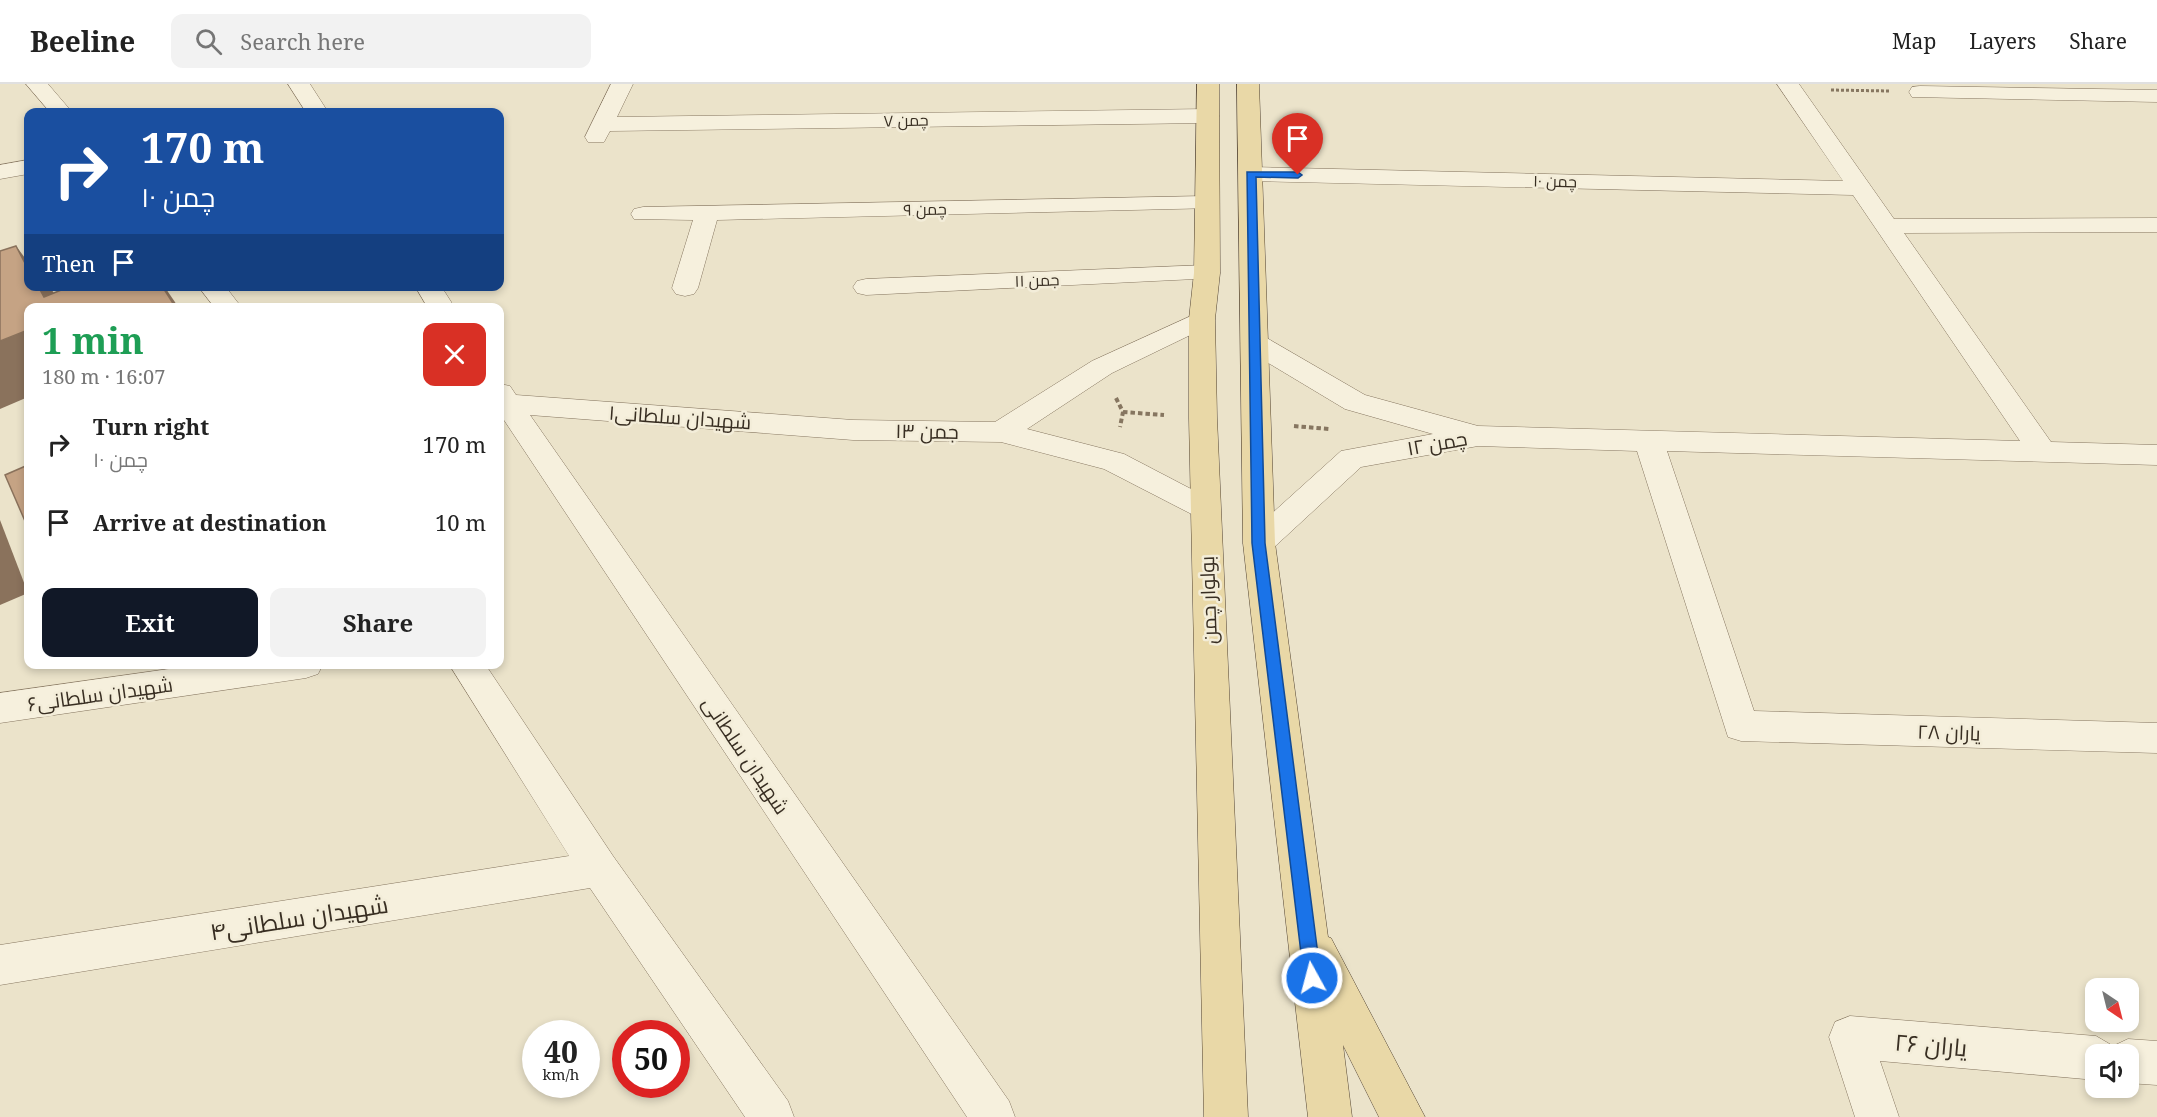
<!DOCTYPE html>
<html lang="en">
<head>
<meta charset="utf-8">
<style>
	body { margin:0; font-family:"Noto Serif",Cairo,serif; background:#f2f2f2; color:#222; height:100vh; display:flex; flex-direction:column; font-size:22px; white-space:nowrap }
	* { box-sizing:border-box; margin:0 }
	p { font-size:20px; color:#767676 }
	.icon { flex:none; width:33px; height:33px; fill:none; stroke:currentColor; stroke-width:2; stroke-linecap:round; stroke-linejoin:round }
	.map { position:relative; flex:1; overflow:hidden }
	.side { position:absolute; left:24px; top:219px; width:480px; height:366px; display:flex; flex-direction:column; background:#fff; border-radius:12px; box-shadow:0 3px 9px #0003 }
	.side>* { flex:none }
	.top-card { position:absolute; left:24px; top:24px; width:480px; height:183px; border-radius:12px; box-shadow:0 3px 9px #0003; background:#1a4fa0; color:#fff; overflow:hidden }
	.needle { width:39px; rotate:145deg }
	.tools { position:absolute; left:2085px; top:894px; display:grid; gap:12px }
	.tools a { display:grid; place-items:center; width:54px; height:54px; border-radius:12px; background:#fff; box-shadow:0 3px 9px #0003; font-size:30px }
	.speed { position:absolute; left:522px; top:936px; display:flex; gap:12px; font-size:30px; font-weight:700; text-align:center }
	.speed>* { display:grid; place-content:center; width:78px; height:78px; border-radius:50%; background:#fff; box-shadow:0 3px 9px #0003; line-height:1 }
	.speed small { font-size:15px; font-weight:400 }
	.speed .limit { border:9px solid #d22; background:#fff; color:#111 }
	.pin { position:absolute; display:grid; place-items:center; width:51px; height:51px; color:#fff; margin:-62px -26px; border-radius:50% 50% 50% 0; rotate:-45deg; box-shadow:0 0 6px #0007 }
	.pin .icon { rotate:45deg }
	.me { position:absolute; width:66px; margin:-33px; rotate:353deg; stroke-linejoin:round; filter:drop-shadow(0 0 4px #0008) }
	.turn { display:flex; align-items:center; gap:21px; height:126px; padding:0 18px; font-size:27px }
	.turn .icon { width:78px; height:78px; stroke-width:2.5 }
	.turn b { display:block; font-size:42px; line-height:51px }
	.then { display:flex; align-items:center; height:57px; padding:0 18px; background:#0003; gap:12px; font-size:22px }
	.round { display:grid; place-items:center; flex:none; width:63px; height:63px; border-radius:12px; background:#f2f2f2 }
	.overview { display:flex; align-items:center; justify-content:space-between; height:102px; padding:0 18px }
	h1 { font-size:36px; font-weight:700; line-height:45px; color:#1e9e55 }
	.button { display:flex; gap:12px; margin-top:auto; padding:12px 18px }
	.button a { flex:1; height:69px; border-radius:12px; background:#111827; color:#fff; font-size:24px; font-weight:700; line-height:69px; text-align:center }
	.button a+a { background:#f2f2f2; color:#222 }
	ul { padding:0; list-style:none }
	li { display:flex; align-items:center; gap:18px; height:78px; padding:0 18px }
	li div { flex:1 }
	li b { display:block; font-size:22px }
	li em { font-style:normal }
	header { display:flex; align-items:center; gap:36px; box-sizing:border-box; height:84px; padding:0 30px; background:#fff; border-bottom:2px solid #e0e0e0 }
	header strong { font-size:28px }
	nav { display:flex; gap:33px; margin-inline-start:auto; font-size:21px }
	.search { width:420px; height:54px; background:#f2f2f2; display:flex; align-items:center; gap:15px; box-sizing:border-box; padding:0 21px; border-radius:12px; color:#767676; font-size:22px }
	.map>svg:first-child { display:block }
	.lines { fill:none; stroke-linecap:round; stroke-linejoin:round }
	.minor-casing { stroke:#867660; stroke-width:1 }
	.major-casing { stroke:#544534; stroke-width:1 }
	.path-far1 { stroke:#867660; stroke-width:3; stroke-dasharray:3 2; stroke-linecap:butt }
	.path { stroke:#867660; stroke-width:4; stroke-dasharray:4.5 3; stroke-linecap:butt }
	.minor { fill:#f6f0dd; fill-rule:evenodd }
	.major { fill:#e9d8a7; fill-rule:evenodd }
	.shaded-wall { fill:#8a725c }
	.building { fill:#c5a384; stroke:#8a725c; stroke-width:1.5 }
	.route { fill:#1a73e8; stroke:#114b97; stroke-width:1.5 }
	.labels { text-anchor:middle; dominant-baseline:central; stroke-width:5; stroke-linejoin:round; paint-order:stroke }
	.far-street-label { font-size:16px; fill:#382e22; stroke:#f3edd9 }
	.street-label { font-size:20px; fill:#382e22; stroke:#f3edd9 }
	.near-street-label { font-size:24px; fill:#382e22; stroke:#f3edd9 }
</style>
</head>
<body>
<header>
<strong>Beeline</strong>
<div class="search"><svg class="icon" aria-label="search" viewBox="0 0 24 24"><circle cx="10" cy="10" r="6"/><path d="M15 15l6 6"/></svg>Search here</div>
<nav><a>Map</a><a>Layers</a><a>Share</a></nav>
</header>
<div class="map">
<svg width="2157" height="1033" viewBox="0 0 2157 1033">
	<rect width="100%" height="100%" fill="#ebe3ca"/>
	<g class="lines">
		<!-- minor casing -->
		<g class="minor-casing">
			<g id="minor">
				<path d="M 26,0 L 48,0 L 72,28 L 50,28 Z"/>
				<path d="M 288,0 L 310,0 L 328,28 L 306,28 Z"/>
				<path d="M 611,0 L 633,0 L 617,33 L 1208,25 L 1216,27 L 1219,32 L 1216,37 L 1208,39 L 610,47 L 604,58 L 588,58 L 585,53 Z"/>
				<path d="M 1777,0 L 1799,0 L 1894,135 L 2157,134 L 2157,148 L 1904,149 L 2051,358 L 2157,361 L 2157,381 L 1667,367 L 1754,627 L 2157,639 L 2157,669 L 1741,657 L 1728,653 L 1637,367 L 1478,362 L 1361,383 L 1270,467 L 1259,471 L 1248,467 L 1243,459 L 1248,451 L 1341,367 L 1433,350 L 1345,325 L 1245,265 L 1241,259 L 1245,253 L 1255,250 L 1265,253 L 1365,311 L 1478,342 L 2020,357 L 1853,111 L 1251,97 L 1243,95 L 1239,90 L 1243,85 L 1251,83 L 1843,97 Z"/>
				<path d="M 1920,2 L 2157,6 L 2157,18 L 1912,13 L 1909,8 L 1912,3 Z"/>
				<path d="M 28,76 L 28,90 L 0,95 L 0,81 Z"/>
				<path d="M 1207,112 L 1215,114 L 1219,119 L 1215,124 L 717,136 L 698,204 L 694,210 L 685,212 L 676,210 L 672,204 L 693,136 L 634,135 L 631,130 L 634,125 L 643,123 Z"/>
				<path d="M 1207,181 L 1216,184 L 1220,189 L 1216,194 L 866,211 L 857,209 L 853,203 L 857,197 L 866,195 Z"/>
				<path d="M 198,202 L 225,202 L 242,224 L 215,224 Z"/>
				<path d="M 415,202 L 441,202 L 455,224 L 428,224 Z"/>
				<path d="M 1202,227 L 1211,229 L 1215,235 L 1211,241 L 1112,289 L 1027,345 L 1124,370 L 1216,418 L 1220,426 L 1216,434 L 1205,437 L 1104,385 L 1001,358 L 853,356 L 530,331 L 1009,1017 L 1015,1033 L 967,1033 L 500,330 L 500,300 L 510,302 L 516,311 L 853,336 L 995,338 L 1092,277 Z"/>
				<path d="M 204,580 L 323,580 L 318,590 L 306,594 L 0,639 L 0,609 Z"/>
				<path d="M 449,580 L 485,580 L 613,772 L 788,1017 L 794,1033 L 745,1033 L 590,804 L 0,901 L 0,861 L 569,772 Z"/>
				<path d="M 1850,932 L 2096,952 L 2113,962 L 2128,955 L 2157,957 L 2157,1001 L 2128,999 L 2128,970 L 2096,970 L 2096,996 L 1880,977 L 1899,1033 L 1855,1033 L 1829,953 L 1835,938 Z"/>
			</g>
		</g>
		<!-- major casing -->
		<g class="major-casing">
			<g id="major">
				<path d="M 1197,0 L 1219,0 L 1220,189 L 1215,235 L 1217,334 L 1248,1033 L 1204,1033 L 1189,334 L 1189,235 L 1194,189 Z"/>
				<path d="M 1237,0 L 1259,0 L 1275,459 L 1328,853 L 1331,854 L 1425,1033 L 1379,1033 L 1343,961 L 1352,1033 L 1308,1033 L 1243,459 Z"/>
			</g>
		</g>
		<!-- path-far1 -->
		<path class="path-far1" d="M 1831,6 L 1890,7"/>
		<!-- path -->
		<g class="path">
			<path d="M 1116,314 L 1123,328 L 1120,343"/>
			<path d="M 1123,328 L 1164,331"/>
			<path d="M 1294,342 L 1329,345"/>
		</g>
		<!-- minor -->
		<use href="#minor" class="minor"/>
		<!-- major -->
		<use href="#major" class="major"/>
	</g>
	<!-- shaded-wall -->
	<g class="shaded-wall">
		<path d="M 16,162 L 28,178 L 28,185 Z"/>
		<path d="M 38,202 L 49,202 L 56,212 L 44,213 Z"/>
		<path d="M 162,202 L 164,202 L 179,224 L 176,224 Z"/>
		<path d="M 28,246 L 28,313 L 0,325 L 0,257 Z"/>
		<path d="M 0,436 L 28,509 L 0,521 Z"/>
	</g>
	<!-- building -->
	<g class="building">
		<path d="M 16,162 L 28,185 L 28,202 L 38,202 L 44,213 L 71,202 L 162,202 L 176,224 L 28,224 L 28,246 L 0,257 L 0,167 Z"/>
		<path d="M 28,381 L 28,444 L 5,391 Z"/>
	</g>
	<!-- route -->
	<path class="route" d="M 1247,88 L 1298,88 L 1302,91 L 1298,94 L 1256,93 L 1265,459 L 1321,894 L 1318,900 L 1312,903 L 1306,900 L 1304,894 L 1252,459 Z"/>
	<g class="labels">
		<!-- far-street labels -->
		<g class="far-street-label">
			<text transform="translate(906 36) rotate(-1)">چمن ۷</text>
			<text transform="translate(1555 97) rotate(1)">چمن ۱۰</text>
			<text transform="translate(925 125) rotate(-1)">چمن ۹</text>
			<text transform="translate(1037 196) rotate(-2)">جمن ۱۱</text>
		</g>
		<!-- street labels -->
		<g class="street-label">
			<text transform="translate(680 333) rotate(4)">شهیدان سلطانی۱</text>
			<text transform="translate(927 347) rotate(1)">جمن ۱۳</text>
			<text transform="translate(1437 359) rotate(-10)">چمن ۱۲</text>
			<text transform="translate(1208 516) rotate(-92)">بولوار چمن</text>
			<text transform="translate(100 610) rotate(-8)">شهیدان سلطانی۶</text>
			<text transform="translate(1949 648) rotate(2)">یاران ۲۸</text>
			<text transform="translate(746 671) rotate(56)">شهیدان سلطانی</text>
		</g>
		<!-- near-street labels -->
		<g class="near-street-label">
			<text transform="translate(299 833) rotate(-9)">شهیدان سلطانی۴</text>
			<text transform="translate(1931 960) rotate(5)">یاران ۲۶</text>
		</g>
	</g>
</svg>
<div class="tools">
<a><svg class="needle" viewBox="-14 -14 28 28"><path d="M0-13l5 13h-10z" fill="#e53935"/><path d="M0 13l5-13h-10z" fill="#767676"/></svg></a>
<a><svg class="icon" aria-label="sound" viewBox="0 0 24 24"><path d="M4 9h4l5-4v14l-5-4H4zM17 9q2 3 0 6"/></svg></a>
</div>
<div class="speed"><div>40<small>km/h</small></div><div class="limit">50</div></div>
<div class="pin" style="left:1298px;top:91px;background:#d93025"><svg class="icon" aria-label="arrive" viewBox="0 0 24 24"><path d="M6 21V4h12l-3 4 3 4H6"/></svg></div>
<svg class="me" style="left:1312px;top:894px" viewBox="-20 -20 40 40"><circle r="17" fill="#1a73e8" stroke="#fff" stroke-width="3"/><path d="M0-11L8 9 0 5-8 9z" fill="#fff"/></svg>
<div class="top-card">
<div class="turn"><svg class="icon" aria-label="right" viewBox="0 0 24 24"><path d="M7 20v-9h11M14 6l5 5-5 5"/></svg><div><b>170 m</b>چمن ۱۰</div></div>
<div class="then">Then<svg class="icon" aria-label="arrive" viewBox="0 0 24 24"><path d="M6 21V4h12l-3 4 3 4H6"/></svg></div>
</div>
<section class="side">
<div class="overview"><div><h1>1 min</h1><p>180 m · 16:07</p></div><a class="round" style="background:#d93025;color:#fff"><svg class="icon" aria-label="close" viewBox="0 0 24 24"><path d="M6 6l12 12M18 6L6 18"/></svg></a></div>
<ul>
<li><svg class="icon" aria-label="right" viewBox="0 0 24 24"><path d="M7 20v-9h11M14 6l5 5-5 5"/></svg><div><b>Turn right</b><p>چمن ۱۰</p></div><em>170 m</em></li>
<li><svg class="icon" aria-label="arrive" viewBox="0 0 24 24"><path d="M6 21V4h12l-3 4 3 4H6"/></svg><div><b>Arrive at destination</b></div><em>10 m</em></li>
</ul>
<div class="button"><a>Exit</a><a>Share</a></div>
</section>
</div>
</body>
</html>
